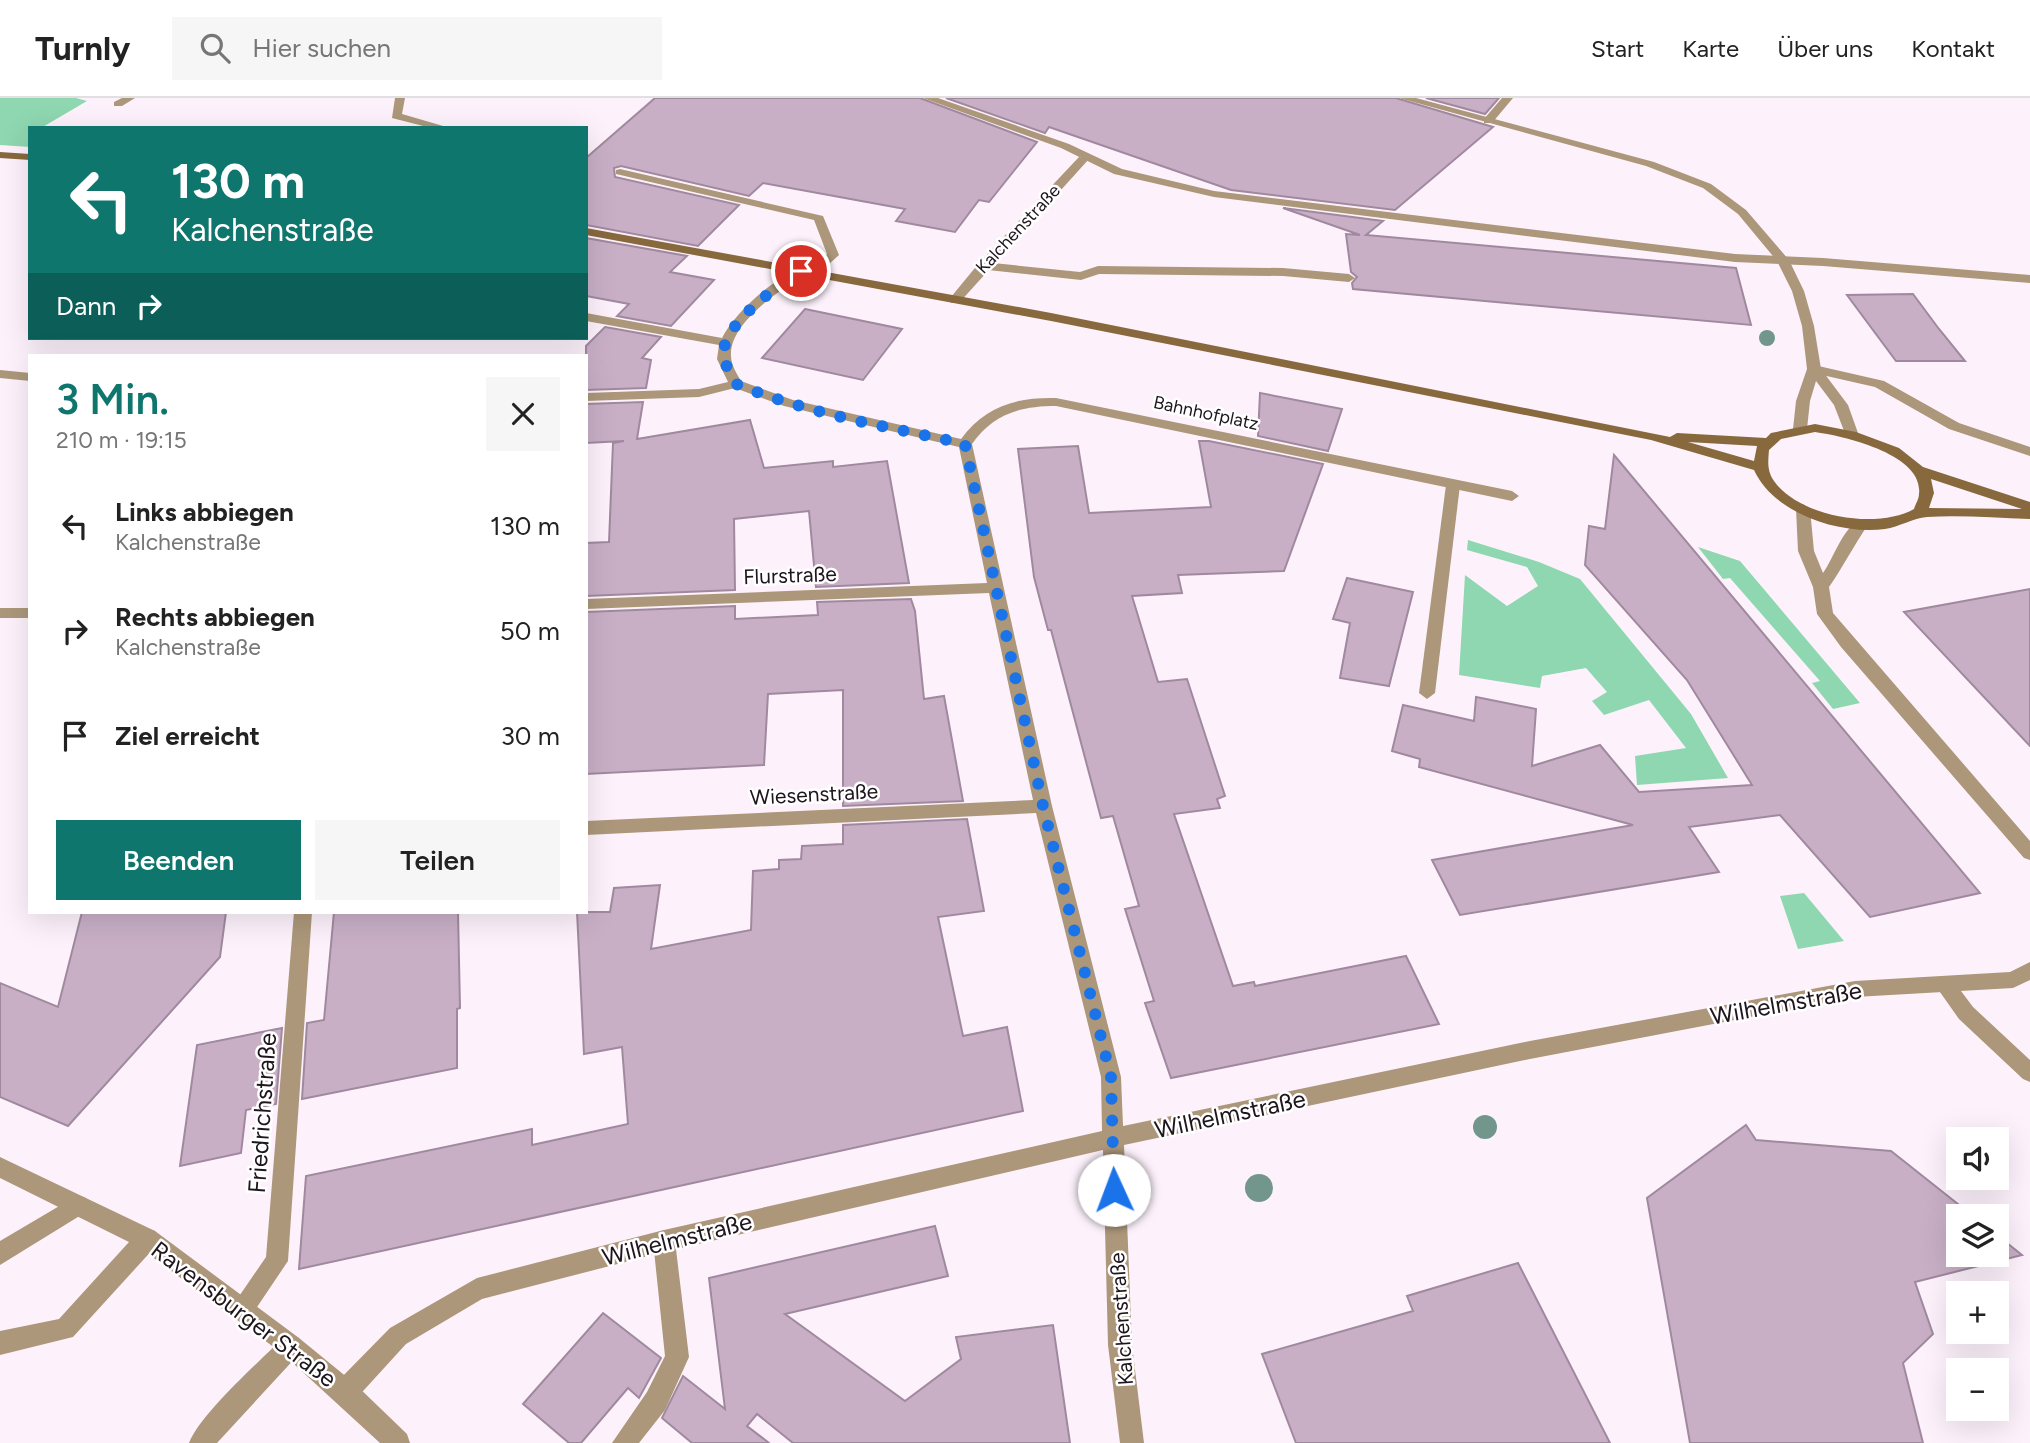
<!DOCTYPE html>
<html lang="de">
<head>
<meta charset="utf-8">
<style>
	body { margin:0; font-family:Figtree,sans-serif; background:#f6f6f6; color:#222; height:100vh; display:flex; flex-direction:column; font-size:26px; white-space:nowrap }
	* { box-sizing:border-box; margin:0 }
	p { font-size:23px; color:#767676 }
	.icon { flex:none; width:38px; height:38px; fill:none; stroke:currentColor; stroke-width:2; stroke-linecap:round; stroke-linejoin:round }
	.map { position:relative; flex:1; overflow:hidden }
	.sheet { position:absolute; left:28px; top:256px; width:560px; height:560px; display:flex; flex-direction:column; background:#fff; border-radius:0px; box-shadow:0 7px 28px #0002 }
	.sheet>* { flex:none }
	.hud { position:absolute; left:28px; top:28px; width:560px; height:214px; border-radius:0px; box-shadow:0 7px 28px #0002; background:#0f766e; color:#fff; overflow:hidden }
	.fabs { position:absolute; left:1946px; top:1029px; display:grid; gap:14px }
	.fabs a { display:grid; place-items:center; width:63px; height:63px; border-radius:0px; background:#fff; box-shadow:0 7px 28px #0002; font-size:35px }
	.pin { position:absolute; display:grid; place-items:center; width:60px; height:60px; color:#fff; margin:-30px; border:4px solid #fff; border-radius:50%; box-shadow:0 2px 7px #0007 }
	.me { position:absolute; width:77px; margin:-38px; rotate:358deg; stroke-linejoin:round; filter:drop-shadow(0 0 5px #0008) }
	.turn { display:flex; align-items:center; gap:24px; height:147px; padding:0 28px; font-size:32px }
	.turn .icon { width:91px; height:91px; stroke-width:2.5 }
	.turn b { display:block; font-size:49px; line-height:60px }
	.then { display:flex; align-items:center; height:66px; padding:0 28px; background:#0003; gap:14px; font-size:26px }
	.round { display:grid; place-items:center; flex:none; width:74px; height:74px; border-radius:0px; background:#f6f6f6 }
	.overview { display:flex; align-items:center; justify-content:space-between; height:119px; padding:0 28px }
	h1 { font-size:42px; font-weight:600; line-height:52px; color:#0f766e }
	.primary-button { display:flex; gap:14px; margin-top:auto; padding:14px 28px }
	.primary-button a { flex:1; height:80px; border-radius:0px; background:#0f766e; color:#fff; font-size:28px; font-weight:600; line-height:80px; text-align:center }
	.primary-button a+a { background:#f6f6f6; color:#222 }
	ul { padding:0; list-style:none }
	li { display:flex; align-items:center; gap:21px; height:105px; padding:0 28px }
	li div { flex:1 }
	li b { display:block; font-size:26px }
	li em { font-style:normal }
	header { display:flex; align-items:center; gap:42px; box-sizing:border-box; height:98px; padding:0 35px; background:#fff; border-bottom:2px solid #e0e0e0 }
	header strong { font-size:33px }
	nav { display:flex; gap:38px; margin-inline-start:auto; font-size:24px }
	.search { width:490px; height:63px; background:#f6f6f6; display:flex; align-items:center; gap:18px; box-sizing:border-box; padding:0 24px; border-radius:0px; color:#767676; font-size:26px }
	.map>svg:first-child { display:block }
	.green { fill:#8ed7b0 }
	.building { fill:#c8afc6; stroke:#a0899f; stroke-width:2 }
	.lines { fill:none; stroke-linecap:round; stroke-linejoin:round }
	.service { fill:#ac977a; fill-rule:evenodd }
	.minor { fill:#ac977a; fill-rule:evenodd }
	.tertiary { fill:#ac977a; fill-rule:evenodd }
	.secondary { fill:#88693e; fill-rule:evenodd }
	.tree { fill:#72968b }
	.route { stroke:#1a73e8; stroke-width:12; stroke-dasharray:0 21.6 }
	.labels { text-anchor:middle; dominant-baseline:central; stroke-width:5; stroke-linejoin:round; paint-order:stroke }
	.far-street-label { font-size:18px; fill:#1e151d; stroke:#fff }
	.street-label { font-size:21px; fill:#1e151d; stroke:#fff }
	.near-street-label { font-size:24px; fill:#1e151d; stroke:#fff }
</style>
</head>
<body>
<header>
<strong>Turnly</strong>
<div class="search"><svg class="icon" aria-label="search" viewBox="0 0 24 24"><circle cx="10" cy="10" r="6"/><path d="M15 15l6 6"/></svg>Hier suchen</div>
<nav><a>Start</a><a>Karte</a><a>Über uns</a><a>Kontakt</a></nav>
</header>
<div class="map">
<svg width="2030" height="1345" viewBox="0 0 2030 1345">
	<rect width="100%" height="100%" fill="#fdf2fc"/>
	<!-- green -->
	<g class="green">
		<path d="M 0,0 L 76,0 L 87,3 L 41,30 L 30,30 L 30,49 L 0,47 Z"/>
		<path d="M 1468,442 L 1539,464 L 1580,481 L 1691,616 L 1728,680 L 1637,687 L 1635,658 L 1686,650 L 1649,602 L 1604,617 L 1592,603 L 1607,594 L 1586,570 L 1542,578 L 1540,590 L 1459,577 L 1465,477 L 1507,508 L 1538,488 L 1527,469 L 1467,452 Z"/>
		<path d="M 1698,449 L 1740,463 L 1860,605 L 1833,611 L 1812,585 L 1820,583 L 1730,480 L 1723,481 Z"/>
		<path d="M 1804,795 L 1844,843 L 1798,851 L 1780,798 Z"/>
	</g>
	<!-- building -->
	<g class="building">
		<path d="M 655,0 L 920,0 L 1037,44 L 989,104 L 979,102 L 955,134 L 896,123 L 905,111 L 763,85 L 749,98 L 621,68 L 614,70 L 615,79 L 739,107 L 698,148 L 586,127 L 586,60 Z"/>
		<path d="M 946,0 L 1396,0 L 1493,29 L 1395,112 L 1231,92 L 1049,29 L 1045,35 Z"/>
		<path d="M 1426,0 L 1499,0 L 1485,16 Z"/>
		<path d="M 1283,110 L 1383,123 L 1366,137 L 1736,170 L 1751,227 L 1353,191 L 1352,185 L 1357,179 L 1351,174 L 1346,136 L 1360,137 Z"/>
		<path d="M 586,140 L 687,158 L 670,174 L 714,182 L 671,228 L 617,218 L 629,206 L 586,198 Z"/>
		<path d="M 1913,196 L 1939,231 L 1965,263 L 1896,263 L 1847,197 Z"/>
		<path d="M 805,211 L 902,231 L 863,282 L 762,260 Z"/>
		<path d="M 605,229 L 661,239 L 642,260 L 651,262 L 646,290 L 586,292 L 586,248 Z"/>
		<path d="M 1260,295 L 1342,311 L 1328,353 L 1258,338 Z"/>
		<path d="M 643,304 L 637,341 L 750,322 L 764,370 L 833,363 L 833,369 L 887,363 L 909,485 L 816,489 L 809,413 L 734,421 L 735,492 L 586,498 L 586,445 L 609,444 L 613,345 L 624,343 L 586,345 L 586,306 Z"/>
		<path d="M 1199,343 L 1209,343 L 1323,366 L 1284,473 L 1178,477 L 1182,495 L 1132,498 L 1158,584 L 1187,581 L 1225,698 L 1217,701 L 1220,710 L 1174,716 L 1233,888 L 1254,884 L 1255,888 L 1406,858 L 1439,926 L 1171,980 L 1145,905 L 1154,903 L 1125,811 L 1139,808 L 1113,718 L 1101,720 L 1051,532 L 1048,532 L 1034,479 L 1018,351 L 1078,348 L 1089,415 L 1211,409 Z"/>
		<path d="M 1614,357 L 1980,795 L 1870,819 L 1780,717 L 1689,729 L 1719,774 L 1460,817 L 1432,762 L 1633,727 L 1419,669 L 1420,661 L 1392,653 L 1403,607 L 1474,623 L 1476,599 L 1536,611 L 1532,668 L 1600,647 L 1639,694 L 1752,687 L 1687,582 L 1585,467 L 1589,428 L 1605,431 Z"/>
		<path d="M 1347,480 L 1413,494 L 1389,588 L 1340,580 L 1350,525 L 1333,521 Z"/>
		<path d="M 2030,491 L 2030,648 L 1904,514 Z"/>
		<path d="M 911,501 L 915,513 L 924,601 L 944,598 L 963,703 L 843,708 L 843,592 L 768,596 L 764,667 L 586,676 L 586,514 L 735,508 L 735,521 L 818,517 L 817,504 Z"/>
		<path d="M 967,721 L 984,813 L 938,819 L 963,938 L 1007,929 L 1023,1013 L 299,1171 L 306,1078 L 532,1031 L 532,1047 L 628,1026 L 622,949 L 584,956 L 577,814 L 610,814 L 614,790 L 660,787 L 651,851 L 751,832 L 753,773 L 779,771 L 779,762 L 801,761 L 802,748 L 843,746 L 843,727 Z"/>
		<path d="M 82,814 L 226,814 L 220,859 L 68,1028 L 0,999 L 0,885 L 58,909 Z"/>
		<path d="M 334,814 L 458,814 L 460,910 L 457,911 L 457,970 L 302,1001 L 307,925 L 324,922 Z"/>
		<path d="M 282,930 L 276,1006 L 246,1012 L 241,1055 L 180,1068 L 197,947 Z"/>
		<path d="M 1746,1027 L 1756,1042 L 1891,1053 L 1973,1118 L 1958,1118 L 1958,1157 L 1997,1157 L 1997,1137 L 2022,1157 L 1915,1184 L 1933,1236 L 1903,1265 L 1923,1345 L 1690,1345 L 1647,1100 Z"/>
		<path d="M 935,1128 L 948,1178 L 785,1216 L 905,1303 L 961,1261 L 956,1239 L 1053,1227 L 1070,1345 L 793,1345 L 757,1316 L 747,1328 L 769,1345 L 692,1345 L 662,1320 L 683,1278 L 725,1311 L 709,1180 Z"/>
		<path d="M 1518,1165 L 1610,1345 L 1296,1345 L 1262,1256 L 1413,1213 L 1407,1198 Z"/>
		<path d="M 603,1215 L 661,1260 L 639,1300 L 628,1290 L 581,1345 L 569,1345 L 523,1306 Z"/>
	</g>
	<g class="lines">
		<!-- service -->
		<g class="service">
			<path d="M 122,0 L 135,0 L 122,8 L 114,8 L 114,4 Z"/>
			<path d="M 395,0 L 405,0 L 402,16 L 450,30 L 431,30 L 392,20 Z"/>
			<path d="M 923,0 L 938,0 L 1069,46 L 1122,71 L 1214,93 L 1735,156 L 1823,160 L 2030,177 L 2030,185 L 1823,168 L 1735,164 L 1214,99 L 1114,76 L 1061,50 Z"/>
			<path d="M 1502,0 L 1513,0 L 1492,25 L 1484,25 L 1484,21 Z"/>
			<path d="M 620,71 L 823,118 L 839,157 L 816,178 L 808,178 L 808,172 L 827,156 L 814,122 L 616,76 L 616,72 Z"/>
			<path d="M 983,164 L 1080,174 L 1098,168 L 1283,170 L 1349,176 L 1355,180 L 1349,184 L 1283,178 L 1099,176 L 1081,182 L 979,171 L 977,168 Z"/>
			<path d="M 1814,267 L 1884,283 L 1959,325 L 2030,349 L 2030,358 L 1949,331 L 1875,289 L 1809,274 L 1809,268 Z"/>
			<path d="M 1453,383 L 1460,387 L 1435,595 L 1427,601 L 1419,595 L 1446,387 Z"/>
			<path d="M 1945,879 L 1952,881 L 1973,909 L 2030,962 L 2030,984 L 2023,981 L 1959,921 L 1935,887 L 1938,881 Z"/>
			<path d="M 78,1097 L 86,1100 L 89,1107 L 86,1114 L 0,1167 L 0,1143 Z"/>
			<path d="M 147,1130 L 155,1133 L 158,1141 L 155,1149 L 73,1239 L 0,1257 L 0,1233 L 59,1221 L 139,1133 Z"/>
			<path d="M 664,1132 L 672,1135 L 675,1143 L 689,1259 L 665,1312 L 639,1345 L 612,1345 L 647,1294 L 665,1258 L 653,1143 L 656,1135 Z"/>
		</g>
		<!-- minor -->
		<g class="minor">
			<path d="M 1399,0 L 1416,0 L 1654,64 L 1711,86 L 1746,112 L 1789,162 L 1804,193 L 1814,228 L 1821,271 L 1848,307 L 1858,335 L 1856,338 L 1846,338 L 1834,307 L 1816,283 L 1810,303 L 1807,331 L 1800,335 L 1793,331 L 1796,303 L 1807,271 L 1802,228 L 1792,193 L 1777,163 L 1738,116 L 1703,90 L 1646,68 Z"/>
			<path d="M 1079,59 L 1089,61 L 959,205 L 951,205 L 951,199 L 979,165 Z"/>
			<path d="M 801,170 L 807,174 L 805,177 C 780,192 729,225 731,258 C 731,267 737,276 741,283 L 793,302 L 961,341 C 985,308 1017,299 1056,300 L 1512,393 L 1519,398 L 1512,403 L 1056,308 C 1020,308 993,316 972,346 L 1052,708 L 1121,979 L 1123,1028 L 1530,943 L 1855,883 L 2010,874 L 2030,864 L 2030,882 L 2013,890 L 1855,899 L 1530,961 L 1124,1047 L 1132,1247 L 1144,1345 L 1120,1345 L 1108,1247 L 1103,1052 L 664,1154 L 482,1201 L 406,1246 L 354,1303 L 345,1306 L 336,1303 L 333,1294 L 336,1285 L 390,1230 L 477,1180 L 664,1132 L 1102,1033 L 1101,979 L 1036,715 L 586,737 L 586,723 L 1033,702 L 989,495 L 586,511 L 586,501 L 987,485 L 959,349 L 784,308 L 735,290 L 699,299 L 586,303 L 586,295 L 699,291 L 728,284 L 717,261 L 719,247 L 586,223 L 586,215 L 722,240 C 734,215 775,179 801,170 Z"/>
			<path d="M 0,272 L 30,275 L 30,283 L 0,280 Z"/>
			<path d="M 1803,406 L 1810,411 L 1814,453 L 1823,475 C 1834,460 1843,428 1861,422 L 1868,427 C 1854,447 1843,469 1829,489 L 1833,515 L 2030,743 L 2030,762 L 2024,760 L 1841,549 L 1817,516 L 1813,489 L 1798,453 L 1796,411 Z"/>
			<rect x="0" y="510" width="30" height="10"/>
			<path d="M 294,814 L 312,814 L 288,1163 L 251,1218 L 243,1221 L 235,1218 L 231,1210 L 266,1159 Z"/>
			<path d="M 291,1236 L 299,1240 L 303,1248 L 299,1256 L 217,1345 L 189,1345 C 201,1315 258,1265 283,1240 Z"/>
		</g>
		<!-- tertiary -->
		<path class="tertiary" d="M 0,1059 L 155,1133 L 299,1240 L 354,1285 L 407,1336 L 410,1345 L 380,1345 L 283,1256 L 139,1149 L 0,1080 Z"/>
		<!-- secondary -->
		<g class="secondary">
			<path d="M 0,54 L 30,56 L 30,62 L 0,60 Z"/>
			<path d="M 586,130 L 1051,215 L 1670,339 L 1677,335 L 1766,340 L 1771,335 L 1815,326 L 1856,334 L 1899,350 L 1923,369 L 2030,404 L 2030,421 C 1996,420 1961,417 1927,419 C 1913,420 1899,429 1885,431 C 1840,437 1774,416 1754,372 L 1651,342 L 1051,223 L 586,137 ZM 1815,334 C 1843,338 1924,356 1919,396 C 1919,401 1915,407 1914,411 C 1877,432 1799,419 1774,383 C 1767,373 1768,364 1769,352 L 1781,341 ZM 1688,344 L 1757,348 L 1754,363 ZM 1931,381 L 2022,411 L 1929,410 L 1934,395 Z"/>
		</g>
	</g>
	<!-- trees -->
	<g class="tree">
		<circle cx="1767" cy="240" r="8"/>
		<circle cx="1485" cy="1029" r="12"/>
		<circle cx="1259" cy="1090" r="14"/>
	</g>
	<g class="lines">
		<!-- route -->
		<path class="route" d="M 801,173 C 778,188 717,229 724,261 C 726,269 732,278 736,286 C 809,316 889,329 965,346 L 1043,708 L 1111,979 L 1114,1092"/>
	</g>
	<g class="labels">
		<!-- far-street labels -->
		<g class="far-street-label">
			<text transform="translate(1018 131) rotate(-47)">Kalchenstraße</text>
			<text transform="translate(1206 315) rotate(12)">Bahnhofplatz</text>
		</g>
		<!-- street labels -->
		<g class="street-label">
			<text transform="translate(790 477) rotate(-2)">Flurstraße</text>
			<text transform="translate(814 696) rotate(-3)">Wiesenstraße</text>
			<text transform="translate(1121 1221) rotate(-94)">Kalchenstraße</text>
		</g>
		<!-- near-street labels -->
		<g class="near-street-label">
			<text transform="translate(1786 905) rotate(-10)">Wilhelmstraße</text>
			<text transform="translate(262 1015) rotate(-86)">Friedrichstraße</text>
			<text transform="translate(1230 1016) rotate(-12)">Wilhelmstraße</text>
			<text transform="translate(677 1141) rotate(-14)">Wilhelmstraße</text>
			<text transform="translate(244 1216) rotate(37)">Ravensburger Straße</text>
		</g>
	</g>
</svg>
<div class="fabs">
<a><svg class="icon" aria-label="sound" viewBox="0 0 24 24"><path d="M4 9h4l5-4v14l-5-4H4zM17 9q2 3 0 6"/></svg></a>
<a><svg class="icon" aria-label="layers" viewBox="0 0 24 24"><path d="M12 4l9 5-9 5-9-5zM3 14l9 5 9-5"/></svg></a>
<a>+</a>
<a>−</a>
</div>
<div class="pin" style="left:801px;top:173px;background:#d93025"><svg class="icon" aria-label="arrive" viewBox="0 0 24 24"><path d="M6 21V4h12l-3 4 3 4H6"/></svg></div>
<svg class="me" style="left:1114px;top:1092px" viewBox="-20 -20 40 40"><circle r="19" fill="#fff"/><path d="M0-13L10 11 0 6-10 11z" fill="#1a73e8"/></svg>
<div class="hud">
<div class="turn"><svg class="icon" aria-label="left" viewBox="0 0 24 24"><path d="M17 20v-9H6M10 6l-5 5 5 5"/></svg><div><b>130 m</b>Kalchenstraße</div></div>
<div class="then">Dann<svg class="icon" aria-label="right" viewBox="0 0 24 24"><path d="M7 20v-9h11M14 6l5 5-5 5"/></svg></div>
</div>
<section class="sheet">
<div class="overview"><div><h1>3 Min.</h1><p>210 m · 19:15</p></div><a class="round"><svg class="icon" aria-label="close" viewBox="0 0 24 24"><path d="M6 6l12 12M18 6L6 18"/></svg></a></div>
<ul>
<li><svg class="icon" aria-label="left" viewBox="0 0 24 24"><path d="M17 20v-9H6M10 6l-5 5 5 5"/></svg><div><b>Links abbiegen</b><p>Kalchenstraße</p></div><em>130 m</em></li>
<li><svg class="icon" aria-label="right" viewBox="0 0 24 24"><path d="M7 20v-9h11M14 6l5 5-5 5"/></svg><div><b>Rechts abbiegen</b><p>Kalchenstraße</p></div><em>50 m</em></li>
<li><svg class="icon" aria-label="arrive" viewBox="0 0 24 24"><path d="M6 21V4h12l-3 4 3 4H6"/></svg><div><b>Ziel erreicht</b></div><em>30 m</em></li>
</ul>
<div class="primary-button"><a>Beenden</a><a>Teilen</a></div>
</section>
</div>
</body>
</html>
